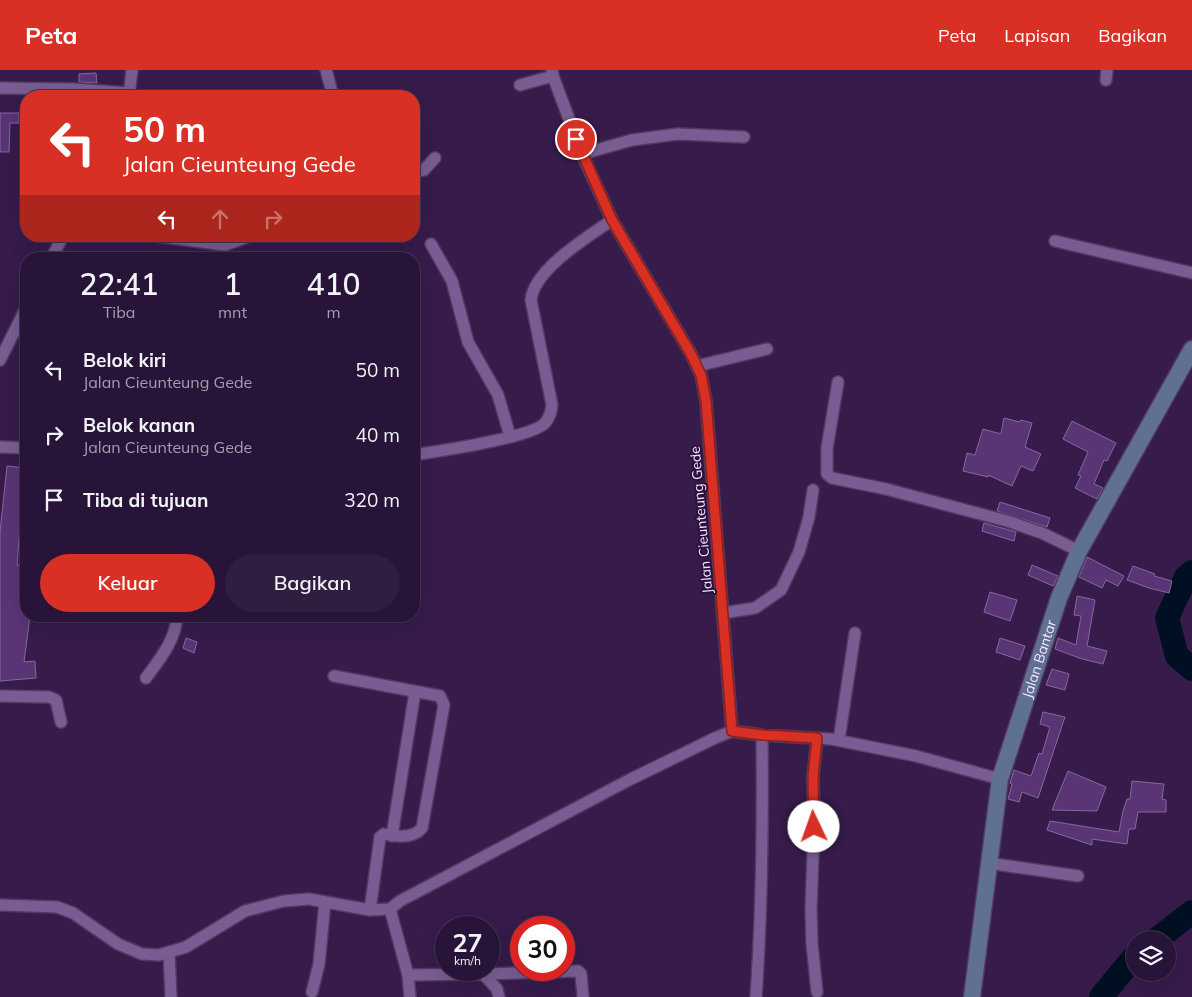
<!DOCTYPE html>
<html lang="id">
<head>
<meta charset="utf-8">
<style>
	body { margin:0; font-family:Mulish,sans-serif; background:#301d40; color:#f1f3f6; height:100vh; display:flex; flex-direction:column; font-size:19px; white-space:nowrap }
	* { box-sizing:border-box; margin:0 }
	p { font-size:16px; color:#a59eae }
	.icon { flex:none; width:28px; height:28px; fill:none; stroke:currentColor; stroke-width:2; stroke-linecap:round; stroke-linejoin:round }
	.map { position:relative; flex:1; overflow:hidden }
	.drawer { position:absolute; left:20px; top:182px; width:400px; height:370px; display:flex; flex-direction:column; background:#281438; border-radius:20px; box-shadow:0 5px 20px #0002,0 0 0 1px #443353 }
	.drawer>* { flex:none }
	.hud { position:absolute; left:20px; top:20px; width:400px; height:152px; border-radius:20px; box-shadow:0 5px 20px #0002,0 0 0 1px #443353; background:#d93025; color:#fff; overflow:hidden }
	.tools { position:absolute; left:1126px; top:861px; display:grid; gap:10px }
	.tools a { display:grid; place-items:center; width:50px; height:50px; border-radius:50%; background:#281438; box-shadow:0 5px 20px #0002,0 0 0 1px #443353; font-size:25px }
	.speed { position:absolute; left:435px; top:846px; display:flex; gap:10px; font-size:25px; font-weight:700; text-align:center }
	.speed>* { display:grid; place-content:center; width:65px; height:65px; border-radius:50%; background:#281438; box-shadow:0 5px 20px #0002,0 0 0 1px #443353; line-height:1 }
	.speed small { font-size:12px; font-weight:400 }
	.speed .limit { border:8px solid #d22; background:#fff; color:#111 }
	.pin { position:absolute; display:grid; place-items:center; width:42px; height:42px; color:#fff; margin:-21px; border:2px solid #fff; border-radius:50%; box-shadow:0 1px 5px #0007 }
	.me { position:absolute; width:55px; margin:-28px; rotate:357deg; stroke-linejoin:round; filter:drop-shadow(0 0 4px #0008) }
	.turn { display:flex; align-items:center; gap:18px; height:105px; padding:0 20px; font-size:22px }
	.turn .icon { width:65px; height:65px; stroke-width:2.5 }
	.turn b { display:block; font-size:35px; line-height:42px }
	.lanes { display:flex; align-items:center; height:48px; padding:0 20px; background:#0003; justify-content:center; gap:25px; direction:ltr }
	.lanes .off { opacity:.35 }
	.eta { display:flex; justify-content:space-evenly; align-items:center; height:85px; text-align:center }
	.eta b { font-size:30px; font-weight:600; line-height:35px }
	.cta { display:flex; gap:10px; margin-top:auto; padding:10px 20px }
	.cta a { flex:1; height:58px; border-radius:30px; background:#d93025; color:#fff; font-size:20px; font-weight:600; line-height:58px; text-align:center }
	.cta a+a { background:#301d40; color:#f1f3f6 }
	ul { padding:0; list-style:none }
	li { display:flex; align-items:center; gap:15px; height:65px; padding:0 20px }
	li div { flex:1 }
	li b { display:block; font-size:19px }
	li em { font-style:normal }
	header { display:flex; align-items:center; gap:30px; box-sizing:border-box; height:70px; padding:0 25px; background:#d93025; color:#fff }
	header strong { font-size:24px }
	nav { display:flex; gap:28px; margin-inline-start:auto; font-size:18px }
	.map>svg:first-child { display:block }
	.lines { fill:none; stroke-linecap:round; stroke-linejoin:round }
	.river { stroke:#000f21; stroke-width:24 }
	.building { fill:#593575; stroke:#85689e }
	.street-casing { stroke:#513961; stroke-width:14 }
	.secondary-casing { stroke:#513961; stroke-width:19 }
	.street { stroke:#795d92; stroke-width:11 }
	.secondary { stroke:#607093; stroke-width:16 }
	.route-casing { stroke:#8d1f18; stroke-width:12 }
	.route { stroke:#d93025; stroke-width:9 }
	.labels { text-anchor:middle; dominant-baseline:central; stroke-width:4; stroke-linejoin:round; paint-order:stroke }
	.street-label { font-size:14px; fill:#f3e7ff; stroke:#2c1140 }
</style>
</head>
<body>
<header>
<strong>Peta</strong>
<nav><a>Peta</a><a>Lapisan</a><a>Bagikan</a></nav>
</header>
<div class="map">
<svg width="1192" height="927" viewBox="0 0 1192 927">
	<rect width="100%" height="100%" fill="#361b4b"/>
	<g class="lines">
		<!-- river -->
		<g class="river">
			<path d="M 1192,502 L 1186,507 L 1167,548 L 1177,586 L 1192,599"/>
			<path d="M 1156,870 L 1192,842"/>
			<path d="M 1101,927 L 1135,886"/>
		</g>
	</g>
	<!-- building -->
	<g class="building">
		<path d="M 96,3 L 97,13 L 79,12 L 79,4 Z"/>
		<path d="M 0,43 L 19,43 L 19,53 L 10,53 L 9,82 L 0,82 Z"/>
		<path d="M 1004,348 L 1020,352 L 1021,350 L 1032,353 L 1025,377 L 1041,384 L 1033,401 L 1021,396 L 1012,416 L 988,405 L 988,407 L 963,401 L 967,383 L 975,385 L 983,359 L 1001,364 Z"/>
		<path d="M 1072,351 L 1116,373 L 1107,391 L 1104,390 L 1094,414 L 1103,418 L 1097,429 L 1075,418 L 1081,406 L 1078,405 L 1088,382 L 1063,369 Z"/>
		<path d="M 7,396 L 26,398 L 26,417 L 23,417 L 17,495 L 26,495 L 26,546 L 30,546 L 24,592 L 35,591 L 36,608 L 0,611 L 0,462 Z"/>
		<path d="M 1000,432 L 1050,448 L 1047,457 L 997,441 Z"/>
		<path d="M 984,453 L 1016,462 L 1014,471 L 982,461 Z"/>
		<path d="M 1087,487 L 1124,506 L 1118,516 L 1106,510 L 1102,518 L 1079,507 Z"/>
		<path d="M 1032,495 L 1058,506 L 1053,516 L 1028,505 Z"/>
		<path d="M 1133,496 L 1155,504 L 1154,506 L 1172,511 L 1169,523 L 1149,518 L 1127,510 Z"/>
		<path d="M 990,522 L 1017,530 L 1010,551 L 984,542 Z"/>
		<path d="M 1077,526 L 1095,530 L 1087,576 L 1107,581 L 1103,594 L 1082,589 L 1055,579 L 1058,568 L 1076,575 L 1081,546 L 1074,545 Z"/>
		<path d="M 186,568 L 197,572 L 194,583 L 183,578 Z"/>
		<path d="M 1000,568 L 1025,576 L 1020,590 L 996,582 Z"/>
		<path d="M 1052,599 L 1069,604 L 1065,620 L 1046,615 Z"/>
		<path d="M 1043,642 L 1065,647 L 1038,728 L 1022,722 L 1019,732 L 1008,729 L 1012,714 L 1010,713 L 1014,700 L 1031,706 L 1039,683 L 1042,684 L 1050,657 L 1040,654 Z"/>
		<path d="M 1068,701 L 1106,717 L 1097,741 L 1052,740 Z"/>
		<path d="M 1132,711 L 1164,714 L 1162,729 L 1166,730 L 1166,742 L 1138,742 L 1135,759 L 1129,759 L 1127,774 L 1092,769 L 1092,775 L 1047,760 L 1050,751 L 1119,762 L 1123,741 L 1127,729 L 1130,729 Z"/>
	</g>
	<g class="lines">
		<!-- street casing -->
		<g class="street-casing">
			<g id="street">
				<path d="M 326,0 L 333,26"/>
				<path d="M 552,0 L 553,6 L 582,84 L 612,150 L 691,284 L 701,305 L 706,331 L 732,661"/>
				<path d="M 1106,10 L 1107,0"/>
				<path d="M 520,15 L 553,6"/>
				<path d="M 0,18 L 74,19 L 130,23"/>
				<path d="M 129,26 L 132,0"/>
				<path d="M 582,84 L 632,70 L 678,64 L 744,67"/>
				<path d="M 414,102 L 424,100 L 435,88"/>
				<path d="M 156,166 L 225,175 L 250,166"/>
				<path d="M 1055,171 L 1192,203"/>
				<path d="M 431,174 L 452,211 L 468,272 L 498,325 L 510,366"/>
				<path d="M 51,189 L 63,166"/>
				<path d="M 0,290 L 26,238"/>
				<path d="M 697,296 L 767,279"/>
				<path d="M 838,312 L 827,378 L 827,404 L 832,408 L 886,419 L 1007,451 L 1042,463 L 1079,481"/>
				<path d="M 0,377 L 26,378"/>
				<path d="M 414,385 C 438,381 531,368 545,353 C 550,347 551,342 552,335 L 531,230 C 534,199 588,167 612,150"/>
				<path d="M 723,543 L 755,538 L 781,520 L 799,482 L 809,447 L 813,420"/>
				<path d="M 334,606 L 440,626 L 444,635 L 422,758 C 413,769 397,767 384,764 L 380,767 L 370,840"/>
				<path d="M 146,608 C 159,590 176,570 177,546"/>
				<path d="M 0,626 L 49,627 L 56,630 L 61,652"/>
				<path d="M 817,668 L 813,707 L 814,757 L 811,839 L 812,874 L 817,922"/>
				<path d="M 839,670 L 855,563"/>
				<path d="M 392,766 L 415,622"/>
				<path d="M 988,793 L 1078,806"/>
				<path d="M 0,835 L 57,837 L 73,843 L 118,874 L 142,884 L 159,885 L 186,877 L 245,841 L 284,831 L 309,829 L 370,840 L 390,839 L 400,831 L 629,710 L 715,668 L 732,661 L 762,665 L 831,669 L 916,686 L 1000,709"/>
				<path d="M 390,839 L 408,905 L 410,927"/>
				<path d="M 169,882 L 171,927"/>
				<path d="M 483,904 L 578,901 L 581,904 L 583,927"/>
				<path d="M 408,905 L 483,904 L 497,919 L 499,927"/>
				<path d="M 312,922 L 319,894 L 325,832"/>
				<path d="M 756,927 C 762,840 763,753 762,665"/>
			</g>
		</g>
		<!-- secondary casing -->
		<g class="secondary-casing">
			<g id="secondary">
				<path id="s1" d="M 972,927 L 1000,709 L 1059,528 L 1079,481 L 1192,279"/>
			</g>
		</g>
		<!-- street -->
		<use href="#street" class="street"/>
		<!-- secondary -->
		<use href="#secondary" class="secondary"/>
	</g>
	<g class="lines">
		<!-- route casing -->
		<g class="route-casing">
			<path id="route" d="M 576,69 L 612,150 L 691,284 L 701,305 L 706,331 L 732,661 L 762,665 L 817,668 L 813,707 L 814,757"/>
		</g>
		<!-- route -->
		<use href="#route" class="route"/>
	</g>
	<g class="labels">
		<!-- street labels -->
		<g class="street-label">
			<text transform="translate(701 450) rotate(-95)">Jalan Cieunteung Gede</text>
			<text stroke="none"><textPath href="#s1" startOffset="346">Jalan Bantar</textPath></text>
		</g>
	</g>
</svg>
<div class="tools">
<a><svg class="icon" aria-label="layers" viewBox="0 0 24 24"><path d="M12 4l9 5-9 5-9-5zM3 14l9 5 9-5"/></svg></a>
</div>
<div class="speed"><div>27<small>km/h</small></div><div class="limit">30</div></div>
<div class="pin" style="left:576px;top:69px;background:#d93025"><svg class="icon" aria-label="arrive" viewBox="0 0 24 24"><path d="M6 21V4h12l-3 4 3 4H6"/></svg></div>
<svg class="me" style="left:814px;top:757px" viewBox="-20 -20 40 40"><circle r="19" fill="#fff"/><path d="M0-13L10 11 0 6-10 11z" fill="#d93025"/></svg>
<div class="hud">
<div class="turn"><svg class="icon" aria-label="left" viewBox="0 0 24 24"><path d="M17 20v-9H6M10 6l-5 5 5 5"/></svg><div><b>50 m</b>Jalan Cieunteung Gede</div></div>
<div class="lanes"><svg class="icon" aria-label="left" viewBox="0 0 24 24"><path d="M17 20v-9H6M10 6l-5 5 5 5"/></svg><svg class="icon off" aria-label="ahead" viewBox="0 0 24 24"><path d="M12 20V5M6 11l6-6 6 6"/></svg><svg class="icon off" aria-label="right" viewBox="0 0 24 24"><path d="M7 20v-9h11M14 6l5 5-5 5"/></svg></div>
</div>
<section class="drawer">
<div class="eta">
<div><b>22:41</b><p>Tiba</p></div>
<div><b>1</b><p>mnt</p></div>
<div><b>410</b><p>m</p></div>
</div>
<ul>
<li><svg class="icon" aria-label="left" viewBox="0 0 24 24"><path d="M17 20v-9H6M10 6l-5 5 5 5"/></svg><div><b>Belok kiri</b><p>Jalan Cieunteung Gede</p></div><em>50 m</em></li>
<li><svg class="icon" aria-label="right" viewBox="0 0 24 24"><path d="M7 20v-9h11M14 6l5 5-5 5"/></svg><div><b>Belok kanan</b><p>Jalan Cieunteung Gede</p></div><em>40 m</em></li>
<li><svg class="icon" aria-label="arrive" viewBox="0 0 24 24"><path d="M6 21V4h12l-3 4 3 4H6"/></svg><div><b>Tiba di tujuan</b></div><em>320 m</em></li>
</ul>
<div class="cta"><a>Keluar</a><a>Bagikan</a></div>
</section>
</div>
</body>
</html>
